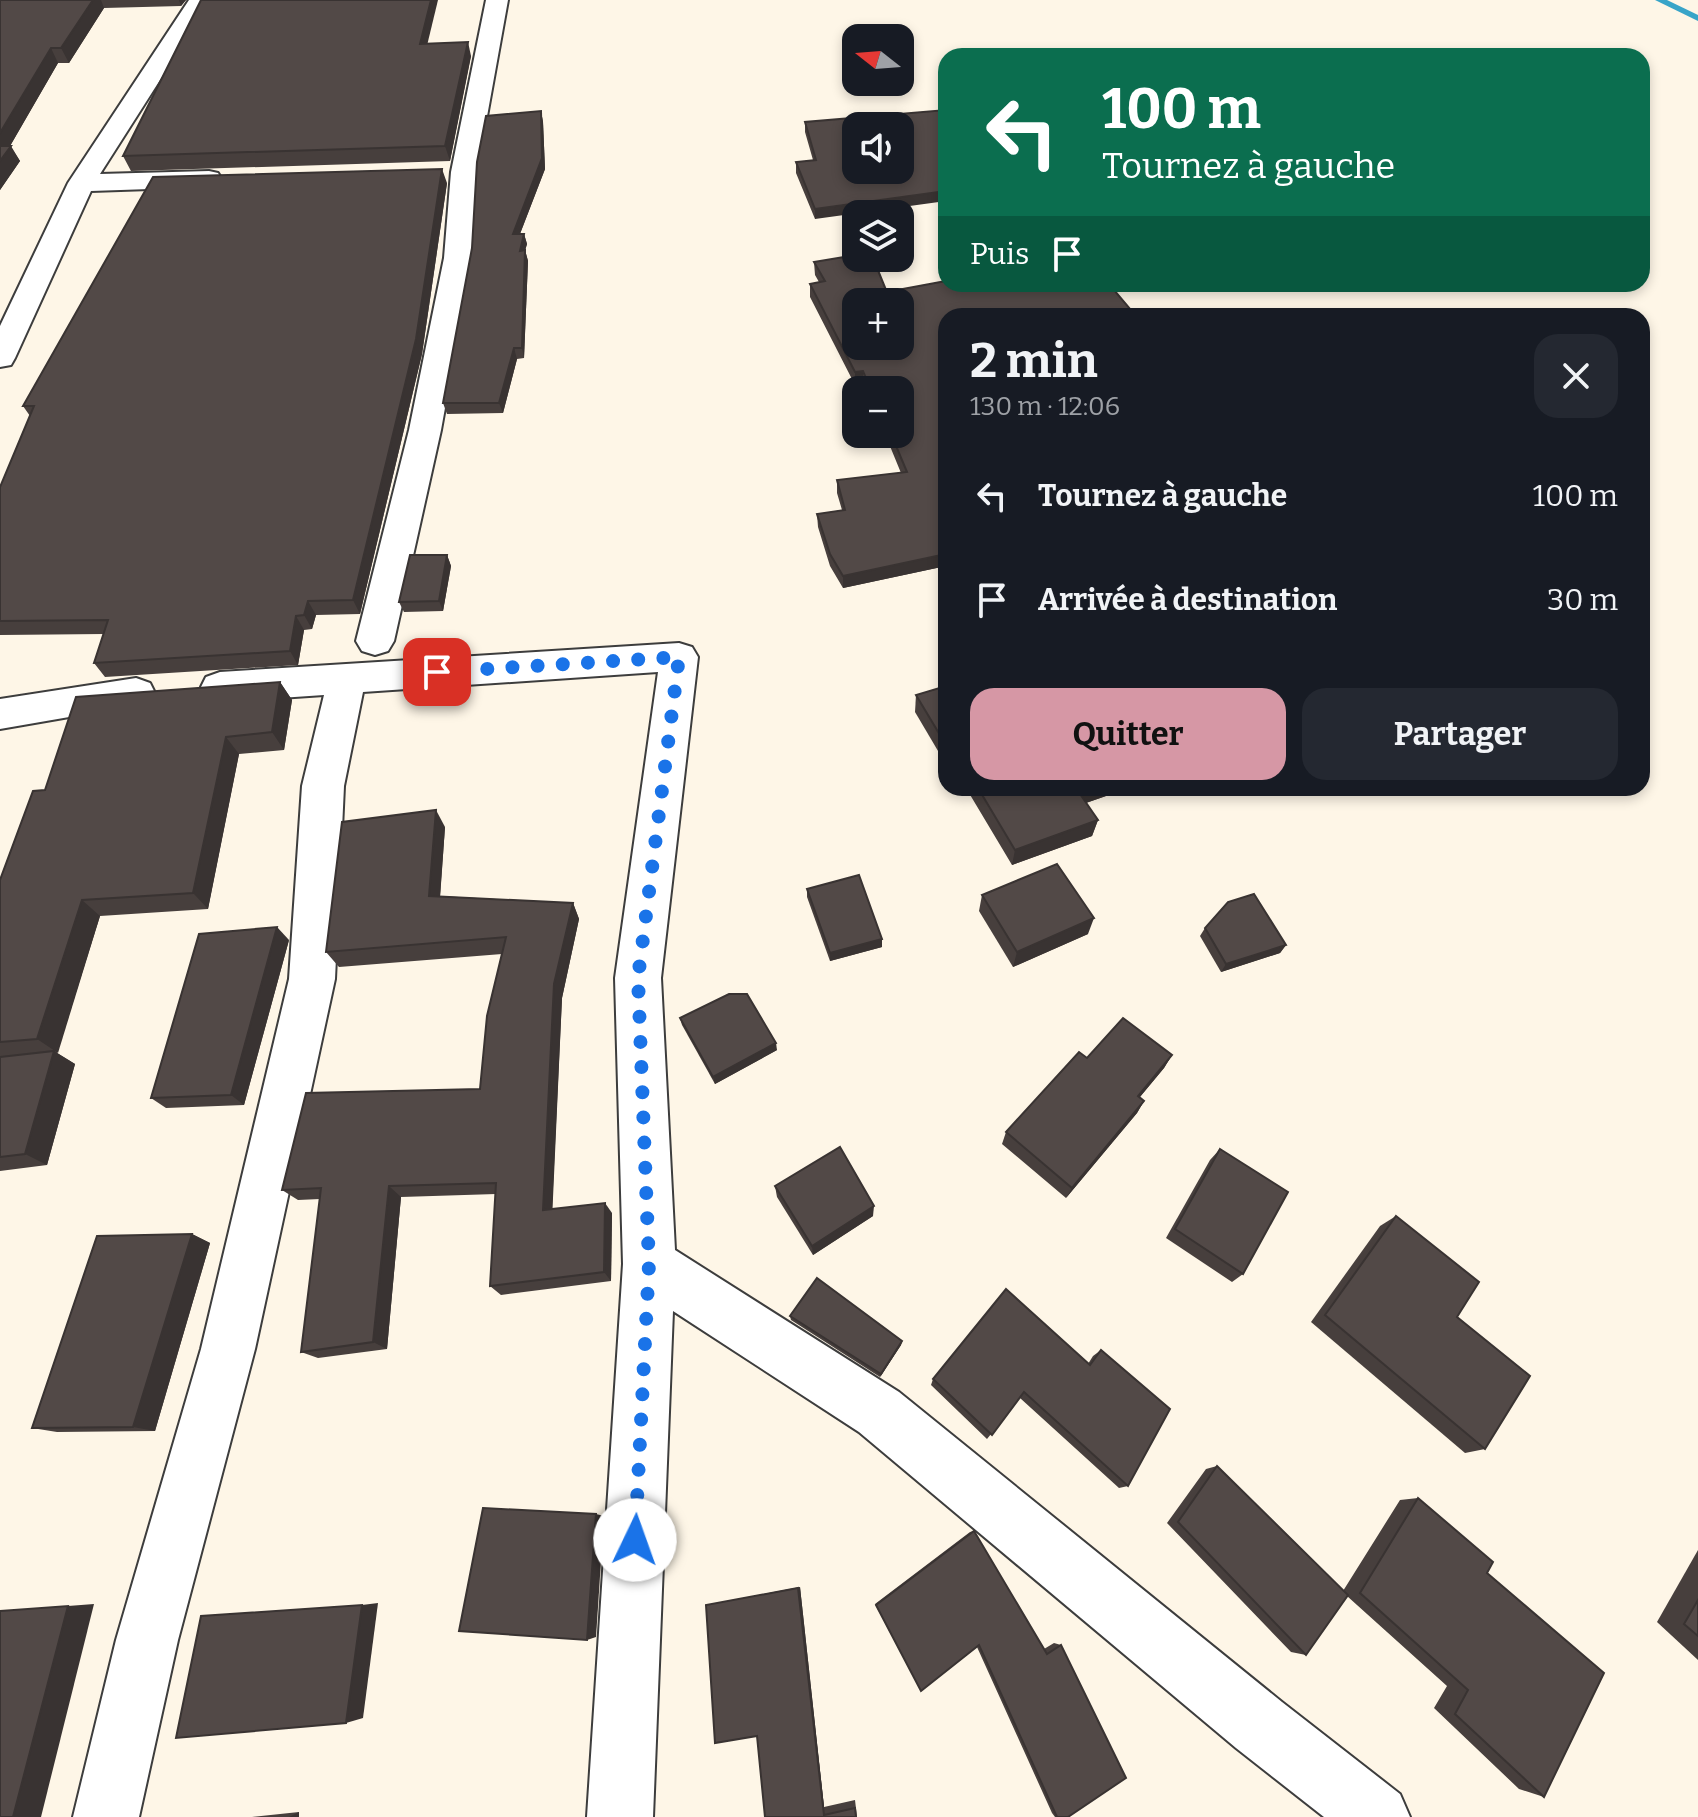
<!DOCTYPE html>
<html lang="fr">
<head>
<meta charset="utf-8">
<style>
	body { margin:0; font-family:Bitter,serif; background:#242831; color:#f1f3f6; height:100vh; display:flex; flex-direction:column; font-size:30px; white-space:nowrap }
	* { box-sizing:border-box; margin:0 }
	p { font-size:26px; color:#9ea1a6 }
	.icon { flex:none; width:44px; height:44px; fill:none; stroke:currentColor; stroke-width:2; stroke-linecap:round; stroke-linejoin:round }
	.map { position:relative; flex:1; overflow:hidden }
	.side { position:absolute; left:938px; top:308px; width:712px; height:488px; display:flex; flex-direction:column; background:#171b24; border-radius:24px; box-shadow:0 4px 12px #0003 }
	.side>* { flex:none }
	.hud { position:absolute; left:938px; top:48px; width:712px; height:244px; border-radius:24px; box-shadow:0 4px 12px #0003; background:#0b6e4f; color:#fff; overflow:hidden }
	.needle { width:52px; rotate:287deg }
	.buttons { position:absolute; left:842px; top:24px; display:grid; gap:16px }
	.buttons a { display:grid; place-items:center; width:72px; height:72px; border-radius:16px; background:#171b24; box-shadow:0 4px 12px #0003; font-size:40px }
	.pin { position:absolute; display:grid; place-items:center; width:68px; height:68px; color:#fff; margin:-34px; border-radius:16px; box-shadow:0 4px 12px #0006 }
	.me { position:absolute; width:88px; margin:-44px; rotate:3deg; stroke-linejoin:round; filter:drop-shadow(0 0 6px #0008) }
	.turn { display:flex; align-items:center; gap:28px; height:168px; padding:0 32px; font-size:36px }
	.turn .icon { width:104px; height:104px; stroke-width:2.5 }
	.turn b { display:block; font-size:56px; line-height:68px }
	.then { display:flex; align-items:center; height:76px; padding:0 32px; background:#0003; gap:16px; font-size:30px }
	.round { display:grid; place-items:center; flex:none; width:84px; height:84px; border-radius:24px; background:#242831 }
	.summary { display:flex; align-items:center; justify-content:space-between; height:136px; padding:0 32px }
	h1 { font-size:48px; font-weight:700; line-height:60px }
	.cta { display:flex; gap:16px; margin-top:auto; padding:16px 32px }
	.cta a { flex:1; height:92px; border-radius:24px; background:#d697a5; color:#111; font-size:32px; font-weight:700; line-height:92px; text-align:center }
	.cta a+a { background:#242831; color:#f1f3f6 }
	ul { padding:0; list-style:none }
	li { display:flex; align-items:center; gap:24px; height:104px; padding:0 32px }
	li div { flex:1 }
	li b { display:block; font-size:30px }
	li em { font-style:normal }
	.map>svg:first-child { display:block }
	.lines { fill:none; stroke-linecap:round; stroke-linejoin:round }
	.stream { fill:#38a4c8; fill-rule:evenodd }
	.minor-casing { stroke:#3d3d3d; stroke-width:4 }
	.minor { fill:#fff; fill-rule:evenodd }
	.wall { fill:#473f3d }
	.shaded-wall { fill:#393332 }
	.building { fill:#524947; stroke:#393332; stroke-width:2; fill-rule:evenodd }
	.route { stroke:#1a73e8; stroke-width:14; stroke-dasharray:0 25.2 }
</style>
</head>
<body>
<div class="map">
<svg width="1698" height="1817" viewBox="0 0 1698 1817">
	<rect width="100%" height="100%" fill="#fef6e7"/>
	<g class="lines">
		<!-- stream -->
		<path class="stream" d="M 1655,0 L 1667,0 L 1698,15 L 1698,21 Z"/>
		<!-- minor casing -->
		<g class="minor-casing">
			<g id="minor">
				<path d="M 189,0 L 211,0 L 100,174 L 209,171 L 218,173 L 222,179 L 218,185 L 209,187 L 91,191 L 15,358 L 11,365 L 0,367 L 0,326 L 68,183 Z"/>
				<path d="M 486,0 L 508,0 L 477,172 L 472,258 L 441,430 L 394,641 L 388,651 L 375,655 L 362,651 L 356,641 L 409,430 L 444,258 L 451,172 Z"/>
				<path d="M 679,643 L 692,647 L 698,657 L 661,978 L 675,1250 L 899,1392 L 1282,1702 L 1400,1794 L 1410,1817 L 1324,1817 L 1236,1748 L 859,1432 L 673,1311 L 653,1817 L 587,1817 L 623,1264 L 615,978 L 658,672 L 363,692 L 344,786 L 335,979 L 255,1349 L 178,1640 L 139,1817 L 73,1817 L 116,1640 L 201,1349 L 289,979 L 302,786 L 324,695 L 220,702 L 206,697 L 201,687 L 206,677 L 220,672 Z"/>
				<path d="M 136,678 L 150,683 L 155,693 L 150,703 L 0,729 L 0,699 Z"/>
			</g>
		</g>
		<!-- minor -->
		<use href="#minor" class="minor"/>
	</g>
	<!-- wall -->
	<g class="wall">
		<path d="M 0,0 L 186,0 L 181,6 L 104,8 L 69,63 L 58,63 L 10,146 L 20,161 L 0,190 Z"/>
		<path d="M 428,43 L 471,56 L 450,161 L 131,171 L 123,156 Z"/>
		<path d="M 946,110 L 815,219 L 796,173 L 796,162 L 813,160 L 805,132 L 805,122 Z"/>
		<path d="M 541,111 L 543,122 L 545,169 L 520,234 L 524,234 L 527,244 L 525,250 L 528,261 L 524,358 L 517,359 L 503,413 L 447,414 L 443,403 Z"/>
		<path d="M 447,183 L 422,354 L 360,614 L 316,615 L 312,629 L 304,630 L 298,665 L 105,677 L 94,663 L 104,634 L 0,635 L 0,487 L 30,416 L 23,406 Z"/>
		<path d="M 814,262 L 886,290 L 946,316 L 946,566 L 843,588 L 830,566 L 818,527 L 817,514 L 842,510 L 837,493 L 837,480 L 901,473 L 885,434 L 900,434 L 900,390 L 866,390 L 863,384 L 855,385 L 810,297 L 810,284 L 819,282 L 815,275 Z"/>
		<path d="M 447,555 L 451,566 L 443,611 L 404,612 L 399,602 Z"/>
		<path d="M 280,682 L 292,700 L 284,750 L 239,754 L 208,909 L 100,916 L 57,1053 L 75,1064 L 47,1165 L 0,1171 L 0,880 L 45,790 Z"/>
		<path d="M 946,686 L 946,755 L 941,756 L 915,712 L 916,695 Z"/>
		<path d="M 966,788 L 1129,788 L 1086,803 L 1098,820 L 1092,836 L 1012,865 Z"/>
		<path d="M 445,827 L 440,896 L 573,903 L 579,919 L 562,998 L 552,1209 L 612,1213 L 611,1281 L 501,1295 L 490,1286 L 496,1194 L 401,1197 L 387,1349 L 318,1358 L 301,1352 L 320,1199 L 298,1200 L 282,1190 L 480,1089 L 502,954 L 339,967 L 326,952 Z"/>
		<path d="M 807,889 L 882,947 L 830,961 L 807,897 Z"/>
		<path d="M 982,895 L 1088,934 L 1013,967 L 979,911 Z"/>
		<path d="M 1205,928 L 1286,945 L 1280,953 L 1221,972 L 1200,936 Z"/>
		<path d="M 289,940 L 244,1105 L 166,1108 L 151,1098 Z"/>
		<path d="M 680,1018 L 777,1050 L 715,1084 L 682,1025 Z"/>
		<path d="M 1172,1055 L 1164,1068 L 1139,1098 L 1144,1101 L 1137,1113 L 1066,1198 L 1002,1144 L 1006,1132 L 1087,1058 Z"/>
		<path d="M 1220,1149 L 1243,1274 L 1232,1282 L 1166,1238 L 1210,1160 Z"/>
		<path d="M 775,1186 L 873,1216 L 813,1255 L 777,1197 Z"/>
		<path d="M 1396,1216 L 1457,1317 L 1485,1449 L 1465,1453 L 1311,1322 L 1380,1226 Z"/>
		<path d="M 192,1234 L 210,1243 L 155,1431 L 57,1432 L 32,1428 Z"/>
		<path d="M 790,1316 L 902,1341 L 901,1345 L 880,1377 L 791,1320 Z"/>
		<path d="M 1101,1350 L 1128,1486 L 1119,1488 L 1020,1398 L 987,1439 L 931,1385 L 933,1379 L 1088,1364 L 1093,1356 Z"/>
		<path d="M 1217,1466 L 1343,1591 L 1400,1500 L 1418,1498 L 1487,1573 L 1544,1797 L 1519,1789 L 1434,1708 L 1447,1686 L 1347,1596 L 1306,1655 L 1291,1652 L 1167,1523 L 1206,1469 Z"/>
		<path d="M 974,1531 L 1044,1649 L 1054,1643 L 1061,1645 L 1068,1817 L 1055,1817 L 1052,1813 L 977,1647 L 921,1691 L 875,1604 L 970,1532 Z"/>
		<path d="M 1698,1550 L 1698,1660 L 1657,1622 Z"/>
		<path d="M 800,1587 L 824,1807 L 855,1800 L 857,1817 L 765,1817 L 757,1736 L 706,1605 Z"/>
		<path d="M 299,1812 L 299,1817 L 252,1817 Z"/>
	</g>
	<!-- shaded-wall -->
	<g class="shaded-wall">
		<path d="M 93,0 L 101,0 L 104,8 L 69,63 L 61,48 Z"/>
		<path d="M 179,0 L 186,0 L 181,6 Z"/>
		<path d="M 431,0 L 438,0 L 424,58 L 420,44 Z"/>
		<path d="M 468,42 L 471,56 L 450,161 L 445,146 Z"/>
		<path d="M 51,48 L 58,63 L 6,153 L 11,146 L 20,161 L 0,190 L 0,133 Z"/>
		<path d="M 541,111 L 543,122 L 545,169 L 516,244 L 513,234 Z"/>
		<path d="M 442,169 L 447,183 L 422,354 L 360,614 L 353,600 Z"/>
		<path d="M 946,191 L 946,201 L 815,219 L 815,209 Z"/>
		<path d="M 524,234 L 527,244 L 522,261 L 520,251 Z"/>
		<path d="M 525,250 L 528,261 L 524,358 L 522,348 Z"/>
		<path d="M 514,348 L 517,359 L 503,413 L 499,403 Z"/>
		<path d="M 863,371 L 863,384 L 855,385 L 855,372 Z"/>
		<path d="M 946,554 L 946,566 L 843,588 L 843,576 Z"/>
		<path d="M 447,555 L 451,566 L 443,611 L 439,601 Z"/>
		<path d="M 308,601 L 316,615 L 312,629 L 304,615 Z"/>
		<path d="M 296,616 L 304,630 L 298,665 L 290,651 Z"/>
		<path d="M 280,682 L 292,700 L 284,750 L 272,732 Z"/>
		<path d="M 226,737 L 239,754 L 208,909 L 193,893 Z"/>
		<path d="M 946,739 L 946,755 L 941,756 L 943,740 Z"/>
		<path d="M 1087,788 L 1129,788 L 1074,807 L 1078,791 Z"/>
		<path d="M 436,810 L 445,827 L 439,912 L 429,896 Z"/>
		<path d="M 1098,820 L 1092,836 L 1012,865 L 1015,850 Z"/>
		<path d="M 82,900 L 100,916 L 58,1053 L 37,1039 Z"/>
		<path d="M 573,903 L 579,919 L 562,998 L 552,1220 L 543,1210 L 554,984 Z"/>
		<path d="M 1094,918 L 1088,934 L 1013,967 L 1017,952 Z"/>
		<path d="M 277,927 L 289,940 L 244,1105 L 231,1095 Z"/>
		<path d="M 882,939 L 882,947 L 830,961 L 830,953 Z"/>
		<path d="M 1286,945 L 1280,953 L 1221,972 L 1226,964 Z"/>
		<path d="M 776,1043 L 777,1050 L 715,1084 L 713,1077 Z"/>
		<path d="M 54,1051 L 75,1064 L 47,1165 L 25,1154 Z"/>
		<path d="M 1172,1055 L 1164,1068 L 1130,1109 L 1138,1096 Z"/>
		<path d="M 1144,1101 L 1137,1113 L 1066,1198 L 1072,1188 Z"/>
		<path d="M 389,1186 L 401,1197 L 387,1349 L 373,1342 Z"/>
		<path d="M 605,1203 L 612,1213 L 611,1281 L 604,1272 Z"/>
		<path d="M 874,1206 L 873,1216 L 813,1255 L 812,1246 Z"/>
		<path d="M 192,1234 L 210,1243 L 155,1431 L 133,1427 Z"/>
		<path d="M 902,1341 L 901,1345 L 880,1377 L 881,1374 Z"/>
		<path d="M 596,1514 L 604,1516 L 596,1637 L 587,1640 Z"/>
		<path d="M 800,1587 L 824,1807 L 824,1815 L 798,1588 Z"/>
		<path d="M 378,1603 L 363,1718 L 346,1723 L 362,1605 Z"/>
		<path d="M 94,1604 L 41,1817 L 13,1817 L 68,1606 Z"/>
		<path d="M 299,1812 L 299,1817 L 289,1817 Z"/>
	</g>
	<!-- building -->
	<g class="building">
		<path d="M 0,0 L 93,0 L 61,48 L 51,48 L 0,133 Z"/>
		<path d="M 201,0 L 431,0 L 420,44 L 468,42 L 445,146 L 123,156 Z"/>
		<path d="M 946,110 L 946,191 L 815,209 L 796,162 L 816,160 L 805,122 ZM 856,126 L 900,126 L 900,170 L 856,170 Z"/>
		<path d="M 541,111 L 542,158 L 513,234 L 524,234 L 520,251 L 525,250 L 522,348 L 514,348 L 499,403 L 443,403 L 472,248 L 477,162 L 486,116 Z"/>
		<path d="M 0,146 L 11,146 L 0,161 Z"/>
		<path d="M 442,169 L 416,339 L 353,600 L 308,601 L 304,615 L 296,616 L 290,651 L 94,663 L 108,620 L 0,621 L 0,487 L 34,406 L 23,406 L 153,177 Z"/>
		<path d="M 856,255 L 856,258 L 873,258 L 886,290 L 892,291 L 946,281 L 946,284 L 1089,284 L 1092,287 L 1109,284 L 1136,316 L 946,316 L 946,554 L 843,576 L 830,554 L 817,514 L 845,510 L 837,480 L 907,472 L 891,434 L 900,434 L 900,390 L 871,390 L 863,371 L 855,372 L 810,284 L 825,281 L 814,262 ZM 856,302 L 900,302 L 900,346 L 856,346 Z"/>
		<path d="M 410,555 L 447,555 L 439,601 L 399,602 Z"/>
		<path d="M 280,682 L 272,732 L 226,737 L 193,893 L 82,900 L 37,1039 L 0,1042 L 0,880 L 33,791 L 45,790 L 76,697 Z"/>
		<path d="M 946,686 L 946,739 L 943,740 L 916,695 Z"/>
		<path d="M 978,788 L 1087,788 L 1078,791 L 1098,820 L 1015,850 Z"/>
		<path d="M 436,810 L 429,896 L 573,903 L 554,984 L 543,1210 L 605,1203 L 604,1272 L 490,1286 L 496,1183 L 389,1186 L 373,1342 L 301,1352 L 321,1188 L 282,1190 L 306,1093 L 480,1089 L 487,1016 L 506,937 L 326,952 L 342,822 Z"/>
		<path d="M 1057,864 L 1094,918 L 1017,952 L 982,895 Z"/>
		<path d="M 859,875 L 882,939 L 830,953 L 807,889 Z"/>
		<path d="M 1254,894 L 1286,945 L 1226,964 L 1205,928 L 1228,902 Z"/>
		<path d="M 277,927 L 231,1095 L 151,1098 L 199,934 Z"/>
		<path d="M 729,994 L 747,994 L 776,1043 L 713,1077 L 680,1018 Z"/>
		<path d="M 1123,1018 L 1172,1055 L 1138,1096 L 1144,1101 L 1072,1188 L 1006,1132 L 1079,1052 L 1087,1058 Z"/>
		<path d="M 54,1051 L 25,1154 L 0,1157 L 0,1057 Z"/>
		<path d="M 840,1147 L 874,1206 L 812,1246 L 775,1186 Z"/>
		<path d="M 1220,1149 L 1288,1192 L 1243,1274 L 1175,1229 Z"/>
		<path d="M 1396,1216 L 1479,1282 L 1457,1317 L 1530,1376 L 1485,1449 L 1325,1315 Z"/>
		<path d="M 192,1234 L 133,1427 L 32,1428 L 97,1236 Z"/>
		<path d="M 817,1278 L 902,1341 L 881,1374 L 790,1316 Z"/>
		<path d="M 1006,1289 L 1090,1365 L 1101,1350 L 1170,1409 L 1128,1486 L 1024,1392 L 992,1435 L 933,1379 Z"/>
		<path d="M 1217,1466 L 1348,1595 L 1306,1655 L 1178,1522 Z"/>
		<path d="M 1418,1498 L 1493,1562 L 1487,1573 L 1604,1673 L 1544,1797 L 1455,1714 L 1468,1690 L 1360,1593 Z"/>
		<path d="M 483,1508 L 596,1514 L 587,1640 L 459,1631 Z"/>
		<path d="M 974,1531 L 1047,1654 L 1061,1645 L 1126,1778 L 1068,1817 L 1057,1817 L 979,1645 L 921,1691 L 876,1605 Z"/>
		<path d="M 798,1588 L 824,1815 L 855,1808 L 856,1817 L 765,1817 L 757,1736 L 715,1743 L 706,1605 Z"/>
		<path d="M 1698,1600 L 1698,1636 L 1684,1624 Z"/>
		<path d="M 362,1605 L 346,1723 L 176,1738 L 201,1616 Z"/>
		<path d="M 68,1606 L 13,1817 L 0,1817 L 0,1611 Z"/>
	</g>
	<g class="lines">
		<!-- route -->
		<path class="route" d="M 437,672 L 679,657 L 638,978 L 649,1264 L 635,1540"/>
	</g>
</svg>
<div class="buttons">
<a><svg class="needle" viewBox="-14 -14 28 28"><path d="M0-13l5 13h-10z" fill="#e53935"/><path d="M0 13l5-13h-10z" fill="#9ea1a6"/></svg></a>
<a><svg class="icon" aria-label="sound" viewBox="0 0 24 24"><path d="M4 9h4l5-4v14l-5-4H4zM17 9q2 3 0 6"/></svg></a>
<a><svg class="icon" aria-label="layers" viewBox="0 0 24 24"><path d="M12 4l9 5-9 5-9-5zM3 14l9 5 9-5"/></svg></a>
<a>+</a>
<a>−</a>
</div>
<div class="pin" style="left:437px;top:672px;background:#d93025"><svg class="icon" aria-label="arrive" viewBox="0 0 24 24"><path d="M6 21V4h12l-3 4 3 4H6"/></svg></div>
<svg class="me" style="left:635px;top:1540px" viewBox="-20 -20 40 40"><circle r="19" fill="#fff"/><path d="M0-13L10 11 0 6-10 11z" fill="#1a73e8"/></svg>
<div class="hud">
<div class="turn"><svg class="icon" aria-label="left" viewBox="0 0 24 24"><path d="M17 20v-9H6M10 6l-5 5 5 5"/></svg><div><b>100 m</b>Tournez à gauche</div></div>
<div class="then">Puis<svg class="icon" aria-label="arrive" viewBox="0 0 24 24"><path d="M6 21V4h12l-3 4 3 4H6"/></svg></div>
</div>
<section class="side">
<div class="summary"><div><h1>2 min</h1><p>130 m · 12:06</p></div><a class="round"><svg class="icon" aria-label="close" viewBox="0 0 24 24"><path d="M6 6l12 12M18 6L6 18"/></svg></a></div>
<ul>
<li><svg class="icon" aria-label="left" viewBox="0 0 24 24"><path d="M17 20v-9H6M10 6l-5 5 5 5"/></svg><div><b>Tournez à gauche</b></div><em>100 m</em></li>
<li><svg class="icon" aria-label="arrive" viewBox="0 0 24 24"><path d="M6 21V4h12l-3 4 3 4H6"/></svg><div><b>Arrivée à destination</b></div><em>30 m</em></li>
</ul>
<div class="cta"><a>Quitter</a><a>Partager</a></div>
</section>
</div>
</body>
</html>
